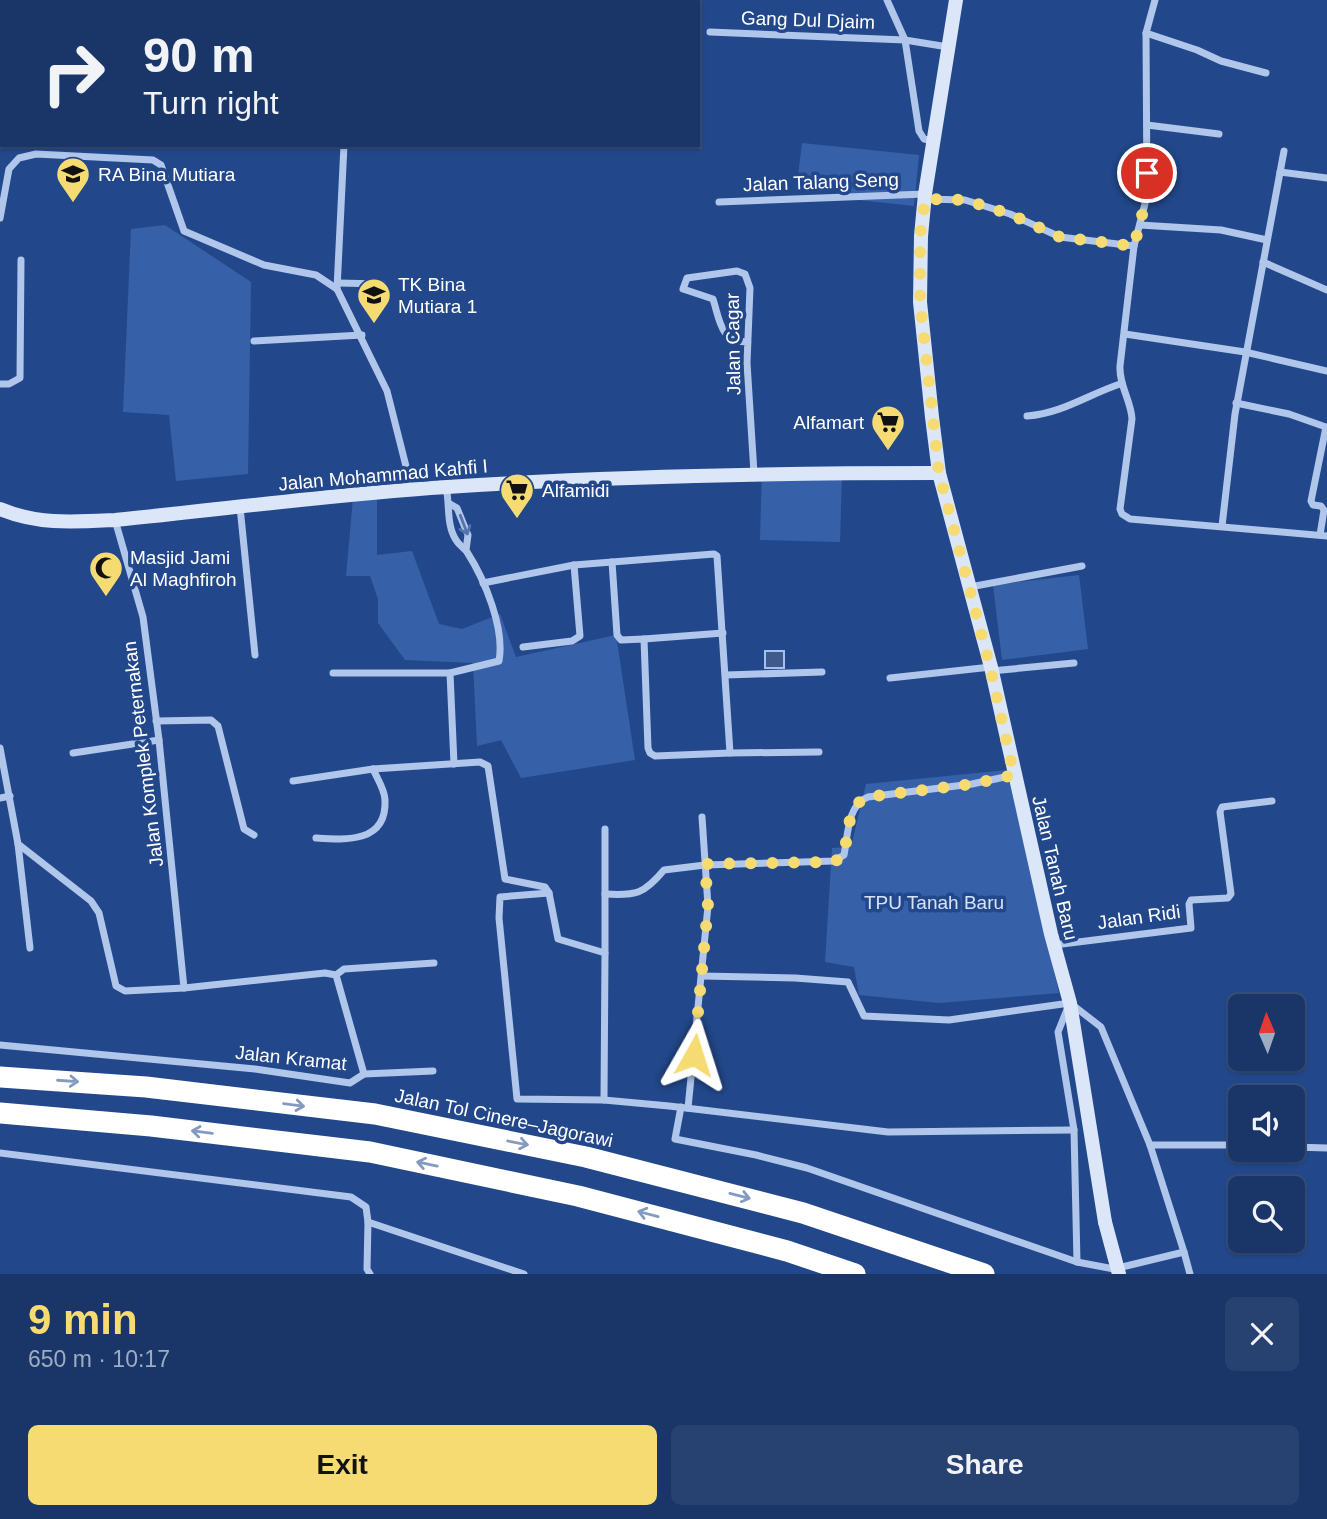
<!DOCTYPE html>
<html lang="en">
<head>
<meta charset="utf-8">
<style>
	body { margin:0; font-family:Helvetica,sans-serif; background:#274171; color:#f1f3f6; height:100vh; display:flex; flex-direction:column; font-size:26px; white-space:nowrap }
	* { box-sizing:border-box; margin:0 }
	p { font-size:23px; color:#9fabc0 }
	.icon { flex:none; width:38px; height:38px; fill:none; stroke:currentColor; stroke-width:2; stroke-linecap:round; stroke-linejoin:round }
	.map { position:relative; height:1274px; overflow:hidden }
	.details { display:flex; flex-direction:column; background:#1a3668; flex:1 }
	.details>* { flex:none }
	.hud { position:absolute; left:0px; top:0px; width:700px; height:147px; box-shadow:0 2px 5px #0004,0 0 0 2px #38507c; background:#1a3668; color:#f1f3f6; overflow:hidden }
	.needle { width:46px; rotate:358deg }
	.buttons { position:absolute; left:1228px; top:994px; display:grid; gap:14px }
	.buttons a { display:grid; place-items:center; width:77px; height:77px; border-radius:10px; background:#1a3668; box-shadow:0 2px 5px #0004,0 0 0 2px #38507c; font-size:35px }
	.pin { position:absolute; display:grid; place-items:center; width:60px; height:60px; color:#fff; margin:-30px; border:4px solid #fff; border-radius:50%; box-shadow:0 2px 7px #0007 }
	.me { position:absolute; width:77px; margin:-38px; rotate:6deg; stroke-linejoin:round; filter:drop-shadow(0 0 5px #0008) }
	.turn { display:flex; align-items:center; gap:24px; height:147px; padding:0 28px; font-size:32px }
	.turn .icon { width:91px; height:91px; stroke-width:2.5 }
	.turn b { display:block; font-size:49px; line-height:60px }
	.round { display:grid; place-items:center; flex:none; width:74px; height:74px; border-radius:10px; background:#274171 }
	.overview { display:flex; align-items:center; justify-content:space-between; height:119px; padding:0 28px }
	h1 { font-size:42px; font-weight:700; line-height:52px; color:#f6da72 }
	.button { display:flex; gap:14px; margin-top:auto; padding:14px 28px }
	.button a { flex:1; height:80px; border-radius:10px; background:#f6da72; color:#111; font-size:28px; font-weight:700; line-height:80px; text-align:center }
	.button a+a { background:#274171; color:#f1f3f6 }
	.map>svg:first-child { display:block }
	.green { fill:#3661a8 }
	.water { fill:#3f5a8b; stroke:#a4c0ec; stroke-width:2 }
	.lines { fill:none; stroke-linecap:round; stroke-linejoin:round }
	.street { stroke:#b0c6eb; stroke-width:7 }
	.secondary { stroke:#dbe6f9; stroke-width:14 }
	.highway { stroke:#fff; stroke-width:21 }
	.secondary-bridge { stroke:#dbe6f9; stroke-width:14 }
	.oneway { stroke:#5474ad }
	.oneway2 { stroke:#859abf }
	.route { stroke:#f6da72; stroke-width:12; stroke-dasharray:0 21.6 }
	.labels { text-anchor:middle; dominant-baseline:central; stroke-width:7; stroke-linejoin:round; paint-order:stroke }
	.street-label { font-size:19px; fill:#fff; stroke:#22488b }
	.poi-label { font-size:19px; fill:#fff; stroke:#22488b; text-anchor:start }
	.park-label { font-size:19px; fill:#d5e2f8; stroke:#22488b }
</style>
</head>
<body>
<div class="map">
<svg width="1327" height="1274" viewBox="0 0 1327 1274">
	<rect width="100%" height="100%" fill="#22488b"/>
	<!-- green -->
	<g class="green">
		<path d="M 802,143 L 919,155 L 914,206 L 849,199 L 850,181 L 798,176 Z"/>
		<path d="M 165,225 L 251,282 L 248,474 L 176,481 L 169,415 L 123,412 L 131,229 Z"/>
		<path d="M 762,470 L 842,473 L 840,542 L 760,540 Z"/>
		<path d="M 377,497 L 377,555 L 412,551 L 439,624 L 462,629 L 500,614 L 516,657 L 616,635 L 635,760 L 521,778 L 501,740 L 477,746 L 473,663 L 405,660 L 378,623 L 378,599 L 370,576 L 346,576 L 353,498 Z"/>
		<path d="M 1079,575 L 1088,649 L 1002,660 L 993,585 Z"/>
		<path d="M 1007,770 L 1059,993 L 939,1003 L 859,995 L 854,967 L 825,962 L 832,848 L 851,847 L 866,784 Z"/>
	</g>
	<!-- water -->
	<rect class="water" x="765" y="651" width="19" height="17"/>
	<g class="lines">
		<!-- street -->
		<g class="street">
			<path d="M 887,0 L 905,40 L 919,131 L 924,139 L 934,141"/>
			<path d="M 1155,0 L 1146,33 L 1147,196 L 1134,246 L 1120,366 C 1119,386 1131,400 1132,419 L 1120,509 L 1122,514 L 1130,519 L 1327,536"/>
			<path d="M 41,2 L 42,0"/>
			<path d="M 209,2 L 209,0"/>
			<path d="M 0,27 L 2,27"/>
			<path d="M 710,32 L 905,40 L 948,47"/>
			<path d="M 1146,33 L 1197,50 L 1221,61 L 1266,73"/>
			<path d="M 0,122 L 2,122"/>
			<path d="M 1147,125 L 1219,134"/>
			<path d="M 1280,172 L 1327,178"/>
			<path d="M 925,199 L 965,200 L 1010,214 L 1060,237 L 1134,246"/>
			<path d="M 719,202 L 925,194"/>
			<path d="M 0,218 L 9,169 L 19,158 L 36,154 L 153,160 L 161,165 L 184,231 L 264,265 L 316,275 L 337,289 L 387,391 L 412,490"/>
			<path d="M 1140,225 L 1221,230 L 1267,240"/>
			<path d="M 1263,262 L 1327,290"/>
			<path d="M 338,283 L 382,284"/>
			<path d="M 337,289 L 344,145"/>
			<path d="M 1125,334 L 1245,352 L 1327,371"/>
			<path d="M 254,341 L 362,335"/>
			<path d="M 748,342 C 720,342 720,321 713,299 L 683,289 L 687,278 L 737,271 L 745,274 L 750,288 L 747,363 L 754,473"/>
			<path d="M 0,384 L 9,384 L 20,378 L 21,260"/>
			<path d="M 1236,403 L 1289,414 L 1326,427 L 1311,501 L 1313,505 L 1321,506 L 1324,510 L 1320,535"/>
			<path d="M 1027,416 C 1063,413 1087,395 1120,384"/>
			<path d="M 446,487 C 450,504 446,525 456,540 C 459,545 464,548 467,552 C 485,580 505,629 499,661 L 450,673 L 454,764"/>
			<path d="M 450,504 L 457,508 L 468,535 L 466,550"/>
			<path d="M 240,507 L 255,655"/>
			<path d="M 115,520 L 143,617 L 159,740 L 184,988"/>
			<path d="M 1222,526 L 1235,414 L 1284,151"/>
			<path d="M 612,562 L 617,635 L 621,640 L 644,639 L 648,748 L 650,753 L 655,756 L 730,753"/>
			<path d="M 483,583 L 574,565 L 714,554 L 717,556 L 730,753 L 819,752"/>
			<path d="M 970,587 L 1082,566"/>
			<path d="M 644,639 L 723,633"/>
			<path d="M 523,647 L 572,641 L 580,636 L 574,565"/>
			<path d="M 991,671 L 1074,663"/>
			<path d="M 333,673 L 450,673"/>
			<path d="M 726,675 L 822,672"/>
			<path d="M 890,678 L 991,667"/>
			<path d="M 156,721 L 211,720 L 218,726 L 244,829 L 254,835"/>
			<path d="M 0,748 L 18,844 L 91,901 L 99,913 L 116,986 L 125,991 L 184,988 L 325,973 L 336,975 L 364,1074 L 350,1083 L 255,1069 L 0,1045"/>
			<path d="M 73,753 L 159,740"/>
			<path d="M 293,781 L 373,769 L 480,762 L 488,766 L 505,879 L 545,887 L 549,893 L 558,939 L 605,953 L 604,1100"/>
			<path d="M 0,798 L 10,796"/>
			<path d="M 605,829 L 605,953"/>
			<path d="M 316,838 C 346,840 387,843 385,800 C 385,790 377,778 373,769"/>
			<path d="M 18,844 L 30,948"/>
			<path d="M 549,893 L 500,897 L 499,918 L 517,1099 L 604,1100 L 669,1106 L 888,1132 L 1074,1130"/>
			<path d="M 605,894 C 636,896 644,894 664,870 L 705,865 L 834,861 L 844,855 C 848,836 847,805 868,797 L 972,784 L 1014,775"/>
			<path d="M 1054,945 L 1191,928 L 1189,904 L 1191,900 L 1228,898 L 1231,894 L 1220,812 L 1222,807 L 1272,801"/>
			<path d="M 336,975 L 344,969 L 434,963"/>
			<path d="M 1068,1007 L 1058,1032 L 1074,1130 L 1077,1262"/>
			<path d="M 364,1074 L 433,1071"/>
			<path d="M 681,1107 L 675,1139 L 756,1155 L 807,1168 L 1077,1262 L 1114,1269 L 1184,1252 L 1150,1145 L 1101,1027 L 1070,1003 L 949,1020 L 864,1016 L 848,982 L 795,978 L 702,976"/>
			<path d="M 688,1108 L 708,906 L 702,817"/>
			<path d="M 1150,1145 L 1241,1145"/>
			<path d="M 1293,1147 L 1327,1148"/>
			<path d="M 0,1153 L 351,1197 L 366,1207 L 368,1222 L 367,1269 L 370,1274"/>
			<path d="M 368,1222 L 524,1274"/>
			<path d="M 1184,1252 L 1190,1274"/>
		</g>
		<!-- secondary -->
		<g class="secondary">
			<path d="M 956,0 L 925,194 L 921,236 L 920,302 L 932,417 L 939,473 L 991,667 L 1051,934 L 1070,1003 L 1105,1222"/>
			<path d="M 0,509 C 38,525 75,522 115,520 C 226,509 336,494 447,487 C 611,476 775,473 939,473"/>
		</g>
		<!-- highway -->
		<g class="highway">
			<path d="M 0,1077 L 146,1087 L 375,1114 L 586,1157 L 803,1213 L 984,1274"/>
			<path d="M 0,1113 L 151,1126 L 370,1152 L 578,1196 L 787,1251 L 855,1274"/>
		</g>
		<!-- secondary-bridge -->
		<path class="secondary-bridge" d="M 1105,1222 L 1119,1274"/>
	</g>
	<!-- one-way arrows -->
	<defs><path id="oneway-shaft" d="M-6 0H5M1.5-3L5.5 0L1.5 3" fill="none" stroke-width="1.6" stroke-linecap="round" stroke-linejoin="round" transform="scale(1.75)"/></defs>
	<use class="oneway" href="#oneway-shaft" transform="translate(464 525) rotate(69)"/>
	<g class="oneway2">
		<use href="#oneway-shaft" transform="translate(68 1081) rotate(4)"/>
		<use href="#oneway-shaft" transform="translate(294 1105) rotate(7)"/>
		<use href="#oneway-shaft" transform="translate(202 1132) rotate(-173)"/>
		<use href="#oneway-shaft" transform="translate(518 1143) rotate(11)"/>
		<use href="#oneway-shaft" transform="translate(427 1164) rotate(-168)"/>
		<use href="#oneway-shaft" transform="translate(740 1196) rotate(14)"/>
		<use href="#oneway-shaft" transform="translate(648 1214) rotate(-165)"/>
	</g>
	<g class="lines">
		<!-- route -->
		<path class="route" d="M 694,1055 L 708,906 L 705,864 L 834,862 L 844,855 C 848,836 847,805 867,797 L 972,784 L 1014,775 L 990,667 L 939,473 L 920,302 L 920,236 L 925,199 L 965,200 L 1010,214 L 1060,237 L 1134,246 L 1147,196 L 1147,173"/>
	</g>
	<!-- icons -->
	<defs>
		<g id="school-pin" transform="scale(1.75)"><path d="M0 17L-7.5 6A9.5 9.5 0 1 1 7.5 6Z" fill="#f6da72" stroke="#22488b"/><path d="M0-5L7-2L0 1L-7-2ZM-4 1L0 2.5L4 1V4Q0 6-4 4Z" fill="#111"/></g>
		<g id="supermarket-pin" transform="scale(1.75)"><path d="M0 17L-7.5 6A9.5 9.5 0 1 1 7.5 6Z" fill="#f6da72" stroke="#22488b"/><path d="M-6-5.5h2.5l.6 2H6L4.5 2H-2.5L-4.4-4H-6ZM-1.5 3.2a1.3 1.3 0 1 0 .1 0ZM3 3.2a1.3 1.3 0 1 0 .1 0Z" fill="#111"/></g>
		<g id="mosque-pin" transform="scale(1.75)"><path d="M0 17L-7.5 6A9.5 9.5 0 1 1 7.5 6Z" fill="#f6da72" stroke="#22488b"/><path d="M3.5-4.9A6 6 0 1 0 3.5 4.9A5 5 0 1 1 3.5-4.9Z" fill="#111"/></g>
	</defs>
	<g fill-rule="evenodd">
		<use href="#school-pin" x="73" y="174"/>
		<use href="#school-pin" x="374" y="295"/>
		<use href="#supermarket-pin" x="888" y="422"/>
		<use href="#supermarket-pin" x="517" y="490"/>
		<use href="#mosque-pin" x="106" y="568"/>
	</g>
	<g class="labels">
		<!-- street labels -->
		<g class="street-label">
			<text transform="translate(808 20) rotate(2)">Gang Dul Djaim</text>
			<text transform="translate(821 182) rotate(-2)">Jalan Talang Seng</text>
			<text transform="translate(733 344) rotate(-91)">Jalan Cagar</text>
			<text transform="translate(383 475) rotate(-5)">Jalan Mohammad Kahfi I</text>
			<text transform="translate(143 754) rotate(-97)">Jalan Komplek Peternakan</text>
			<text transform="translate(1055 868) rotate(77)">Jalan Tanah Baru</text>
			<text transform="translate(1139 917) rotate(-8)">Jalan Ridi</text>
			<text transform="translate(291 1058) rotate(6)">Jalan Kramat</text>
			<text transform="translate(504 1118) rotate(12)">Jalan Tol Cinere–Jagorawi</text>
		</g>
		<!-- poi labels -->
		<g class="poi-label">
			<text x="98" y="174">RA Bina Mutiara</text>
			<text x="398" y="284">TK Bina<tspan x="398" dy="22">Mutiara 1</tspan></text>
			<text x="864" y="422" text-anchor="end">Alfamart</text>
			<text x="542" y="490">Alfamidi</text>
			<text x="130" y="557">Masjid Jami<tspan x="130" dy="22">Al Maghfiroh</tspan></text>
		</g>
		<!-- park labels -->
		<g class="park-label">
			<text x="934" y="902">TPU Tanah Baru</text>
		</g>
	</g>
</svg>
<div class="buttons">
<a><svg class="needle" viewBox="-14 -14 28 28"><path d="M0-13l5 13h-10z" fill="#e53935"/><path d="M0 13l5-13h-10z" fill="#9fabc0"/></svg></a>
<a><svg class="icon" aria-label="sound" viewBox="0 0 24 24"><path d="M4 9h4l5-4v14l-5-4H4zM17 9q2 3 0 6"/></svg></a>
<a><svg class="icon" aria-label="search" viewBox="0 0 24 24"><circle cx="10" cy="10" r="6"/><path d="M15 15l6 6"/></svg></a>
</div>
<div class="pin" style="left:1147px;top:173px;background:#d93025"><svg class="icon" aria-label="arrive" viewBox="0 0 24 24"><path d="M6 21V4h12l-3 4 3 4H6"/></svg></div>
<svg class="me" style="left:694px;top:1055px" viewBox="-20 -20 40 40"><path d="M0-17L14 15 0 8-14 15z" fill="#f6da72" stroke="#fff" stroke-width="4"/></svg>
<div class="hud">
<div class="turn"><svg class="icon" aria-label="right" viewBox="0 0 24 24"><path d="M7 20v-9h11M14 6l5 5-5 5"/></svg><div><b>90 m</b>Turn right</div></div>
</div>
</div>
<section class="details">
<div class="overview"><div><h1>9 min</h1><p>650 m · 10:17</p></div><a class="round"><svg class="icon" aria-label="close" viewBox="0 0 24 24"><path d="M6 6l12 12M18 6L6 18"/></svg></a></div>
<div class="button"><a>Exit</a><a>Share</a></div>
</section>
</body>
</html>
